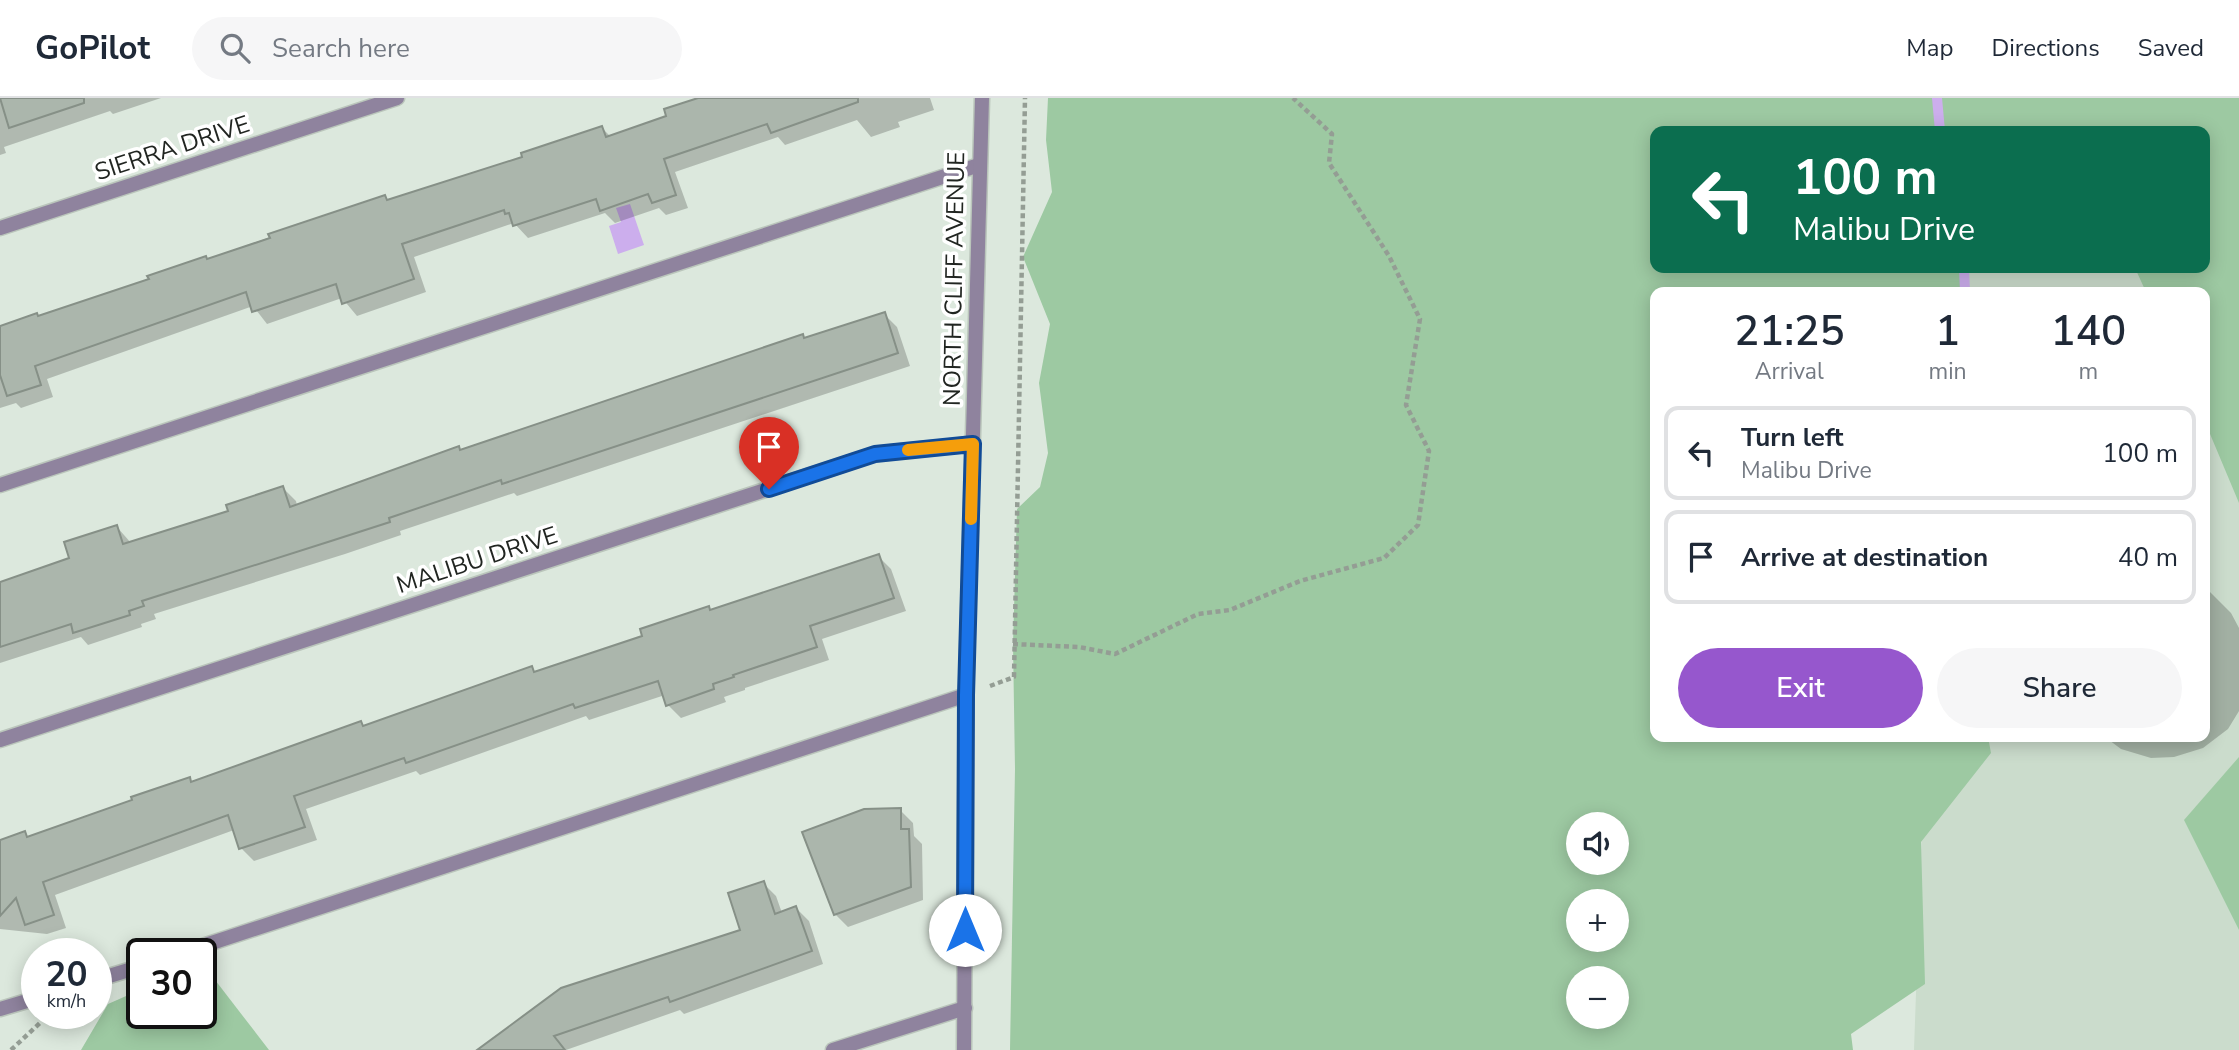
<!DOCTYPE html>
<html lang="en">
<head>
<meta charset="utf-8">
<style>
	body { margin:0; font-family:"Nunito Sans",sans-serif; background:#f6f6f7; color:#1f2937; height:100vh; display:flex; flex-direction:column; font-size:26px; white-space:nowrap }
	* { box-sizing:border-box; margin:0 }
	p { font-size:23px; color:#747a83 }
	.icon { flex:none; width:38px; height:38px; fill:none; stroke:currentColor; stroke-width:2; stroke-linecap:round; stroke-linejoin:round }
	.map { position:relative; flex:1; overflow:hidden }
	.drawer { position:absolute; left:1650px; top:189px; width:560px; height:455px; display:flex; flex-direction:column; background:#fff; border-radius:14px; box-shadow:0 4px 18px #0003 }
	.drawer>* { flex:none }
	.top-card { position:absolute; left:1650px; top:28px; width:560px; height:147px; border-radius:14px; box-shadow:0 4px 18px #0003; background:#0b6e4f; color:#fff; overflow:hidden }
	.fabs { position:absolute; left:1566px; top:714px; display:grid; gap:14px }
	.fabs a { display:grid; place-items:center; width:63px; height:63px; border-radius:50%; background:#fff; box-shadow:0 4px 18px #0003; font-size:35px }
	.speed { position:absolute; left:21px; top:840px; display:flex; gap:14px; font-size:35px; font-weight:700; text-align:center }
	.speed>* { display:grid; place-content:center; width:91px; height:91px; border-radius:50%; background:#fff; box-shadow:0 4px 18px #0003; line-height:1 }
	.speed small { font-size:18px; font-weight:400 }
	.speed .limit { border:4px solid #111; border-radius:10px; background:#fff; color:#111 }
	.pin { position:absolute; display:grid; place-items:center; width:60px; height:60px; color:#fff; margin:-72px -30px; border-radius:50% 50% 50% 0; rotate:-45deg; box-shadow:0 0 7px #0007 }
	.pin .icon { rotate:45deg }
	.me { position:absolute; width:77px; margin:-38px; rotate:0deg; stroke-linejoin:round; filter:drop-shadow(0 0 5px #0008) }
	.turn { display:flex; align-items:center; gap:24px; height:147px; padding:0 28px; font-size:32px }
	.turn .icon { width:91px; height:91px; stroke-width:2.5 }
	.turn b { display:block; font-size:49px; line-height:60px }
	.eta { display:flex; justify-content:space-evenly; align-items:center; height:119px; text-align:center }
	.eta b { font-size:42px; font-weight:600; line-height:49px }
	.action { display:flex; gap:14px; margin-top:auto; padding:14px 28px }
	.action a { flex:1; height:80px; border-radius:42px; background:#9657cd; color:#fff; font-size:28px; font-weight:600; line-height:80px; text-align:center }
	.action a+a { background:#f6f6f7; color:#1f2937 }
	ul { padding:0; list-style:none }
	li { display:flex; align-items:center; gap:21px; height:94px; margin:0 14px 10px; padding:0 14px; border:4px solid #e0e1e3; border-radius:14px }
	li div { flex:1 }
	li b { display:block; font-size:26px }
	li em { font-style:normal }
	header { display:flex; align-items:center; gap:42px; box-sizing:border-box; height:98px; padding:0 35px; background:#fff; border-bottom:2px solid #e0e1e3 }
	header strong { font-size:33px }
	nav { display:flex; gap:38px; margin-inline-start:auto; font-size:24px }
	.search { width:490px; height:63px; background:#f6f6f7; display:flex; align-items:center; gap:18px; box-sizing:border-box; padding:0 24px; border-radius:38px; color:#747a83; font-size:26px }
	.map>svg:first-child { display:block }
	.built { fill:#cbdccc }
	.green { fill:#9dc9a2; fill-rule:evenodd }
	.water { fill:#ccaeed }
	.shadow { fill:#0003 }
	.lines { fill:none; stroke-linecap:round; stroke-linejoin:round }
	.stream { stroke:#ccaeed; stroke-width:10 }
	.building { fill:#abb6ac; stroke:#869087; stroke-width:2 }
	.lane-casing { stroke:#bac5bb; stroke-width:17 }
	.street-casing { stroke:#bac5bb; stroke-width:17 }
	.path { stroke:#949d94; stroke-width:4.5; stroke-dasharray:5 3.5; stroke-linecap:butt }
	.lane { stroke:#8f839e; stroke-width:14 }
	.street { stroke:#8f839e; stroke-width:14 }
	.route-casing { stroke:#114b97; stroke-width:18 }
	.route { stroke:#1a73e8; stroke-width:12 }
	.slow { stroke:#f59e0b; stroke-width:12 }
	.labels { text-anchor:middle; dominant-baseline:central; stroke-width:7; stroke-linejoin:round; paint-order:stroke }
	.street-label { font-size:24px; fill:#212521; stroke:#fff }
</style>
</head>
<body>
<header>
<strong>GoPilot</strong>
<div class="search"><svg class="icon" aria-label="search" viewBox="0 0 24 24"><circle cx="10" cy="10" r="6"/><path d="M15 15l6 6"/></svg>Search here</div>
<nav><a>Map</a><a>Directions</a><a>Saved</a></nav>
</header>
<div class="map">
<svg width="2239" height="952" viewBox="0 0 2239 952">
	<rect width="100%" height="100%" fill="#dce8dd"/>
	<!-- built -->
	<path class="built" d="M 2239,0 L 2239,952 L 1914,952 L 1925,639 L 2205,639 L 2205,194 L 1940,194 L 1941,170 L 2205,170 L 2205,33 Z"/>
	<!-- green -->
	<g class="green">
		<path d="M 1048,0 L 2239,0 L 2239,405 L 2205,324 L 2205,194 L 2146,194 L 2135,170 L 2205,170 L 2205,33 L 1656,33 L 1656,170 L 1968,170 L 1965,194 L 1656,194 L 1656,639 L 1988,639 L 1991,655 L 1921,744 L 1925,886 L 1851,936 L 1853,952 L 1010,952 L 1015,671 L 1013,546 L 1017,411 L 1040,389 L 1048,355 L 1039,285 L 1050,226 L 1023,159 L 1052,94 L 1046,42 ZM 1578,726 L 1617,726 L 1617,765 L 1578,765 ZM 1578,803 L 1617,803 L 1617,842 L 1578,842 ZM 1578,880 L 1617,880 L 1617,919 L 1578,919 Z"/>
		<path d="M 2239,659 L 2239,832 L 2184,722 Z"/>
		<path d="M 202,865 L 269,952 L 81,952 L 108,906 L 142,891 L 142,915 L 201,915 Z"/>
	</g>
	<!-- water -->
	<path class="water" d="M 630,106 L 644,147 L 618,156 L 609,128 L 621,124 L 616,110 Z"/>
	<!-- shadow -->
	<g class="shadow">
		<path d="M 0,0 L 161,0 L 113,16 L 110,13 L 4,49 L 6,55 L 0,57 Z"/>
		<path d="M 701,0 L 930,0 L 934,12 L 898,24 L 900,29 L 871,39 L 857,22 L 785,47 L 778,39 L 675,74 L 688,110 L 666,117 L 659,110 L 615,125 L 605,115 L 528,140 L 514,125 L 414,159 L 426,194 L 357,218 L 342,200 L 267,226 L 253,208 L 47,281 L 53,299 L 21,310 L 16,305 L 0,310 L 0,229 L 39,220 L 385,99 L 389,103 L 524,60 L 602,30 L 611,39 L 668,19 Z"/>
		<path d="M 884,216 L 897,229 L 910,268 L 517,398 L 514,395 L 400,433 L 401,437 L 345,456 L 154,516 L 156,521 L 141,526 L 142,529 L 88,547 L 81,539 L 0,565 L 0,485 L 72,461 L 117,429 L 131,445 L 231,414 L 283,390 L 296,403 L 297,408 L 458,350 L 461,353 L 802,238 L 806,241 Z"/>
		<path d="M 878,458 L 891,471 L 906,513 L 822,541 L 829,562 L 745,590 L 745,592 L 724,599 L 726,604 L 681,620 L 668,607 L 665,597 L 589,622 L 586,618 L 420,677 L 416,673 L 306,711 L 317,742 L 254,763 L 241,750 L 234,732 L 55,797 L 66,830 L 47,836 L 0,831 L 0,743 L 24,735 L 29,740 L 134,703 L 189,681 L 194,685 L 361,625 L 365,629 L 532,570 L 536,575 L 645,539 L 709,510 L 712,513 Z"/>
		<path d="M 2205,489 L 2231,515 L 2239,530 L 2239,613 L 2228,631 L 2203,650 L 2174,659 L 2151,660 L 2121,651 L 2105,639 L 2205,639 Z"/>
		<path d="M 900,712 L 913,725 L 914,738 L 922,746 L 923,802 L 848,829 L 835,816 Z"/>
		<path d="M 763,785 L 776,798 L 782,815 L 796,810 L 809,823 L 823,866 L 684,916 L 680,912 L 566,952 L 481,952 L 743,833 Z"/>
	</g>
	<g class="lines">
		<!-- stream -->
		<g class="stream">
			<path d="M 1937,0 L 1940,33"/>
			<path d="M 1964,170 L 1965,194"/>
		</g>
	</g>
	<!-- building -->
	<g class="building">
		<path d="M 0,0 L 84,0 L 84,5 L 9,30 Z"/>
		<path d="M 698,0 L 858,0 L 858,4 L 771,35 L 767,26 L 664,61 L 676,97 L 652,105 L 648,96 L 600,113 L 596,101 L 513,128 L 509,115 L 505,116 L 504,112 L 402,146 L 414,181 L 342,206 L 336,186 L 252,214 L 246,194 L 35,268 L 41,287 L 7,298 L 0,277 L 0,228 L 37,215 L 38,218 L 149,181 L 147,178 L 206,158 L 207,161 L 270,140 L 268,136 L 385,97 L 387,102 L 522,59 L 521,55 L 602,28 L 606,39 L 666,18 L 664,11 Z"/>
		<path d="M 885,214 L 898,255 L 502,386 L 501,382 L 389,420 L 390,424 L 331,443 L 142,503 L 144,508 L 129,513 L 130,517 L 73,535 L 71,526 L 0,549 L 0,484 L 69,460 L 64,444 L 117,427 L 123,446 L 228,413 L 226,407 L 283,388 L 290,409 L 459,348 L 460,352 L 803,236 L 804,240 Z"/>
		<path d="M 879,456 L 894,500 L 810,528 L 817,549 L 733,577 L 734,579 L 713,586 L 714,591 L 666,608 L 658,583 L 575,610 L 573,606 L 406,665 L 404,660 L 294,698 L 305,729 L 239,751 L 228,717 L 43,784 L 54,817 L 25,827 L 16,800 L 0,818 L 0,742 L 25,733 L 27,739 L 132,702 L 131,699 L 190,679 L 191,684 L 361,623 L 363,628 L 532,568 L 534,574 L 642,538 L 640,531 L 709,508 L 710,512 Z"/>
		<path d="M 901,710 L 901,731 L 909,731 L 911,789 L 834,817 L 802,734 L 864,711 Z"/>
		<path d="M 764,783 L 775,816 L 796,808 L 812,853 L 670,904 L 668,899 L 554,938 L 565,952 L 477,952 L 561,890 L 740,832 L 728,795 Z"/>
	</g>
	<g class="lines">
		<!-- lane casing -->
		<g class="lane-casing">
			<g id="lane">
				<path d="M 0,387 L 979,67"/>
				<path d="M 178,856 L 966,597"/>
				<path d="M 96,882 L 142,868"/>
				<path d="M 0,911 L 37,900"/>
			</g>
		</g>
		<!-- street casing -->
		<g class="street-casing">
			<g id="street">
				<path d="M 0,130 L 397,0"/>
				<path d="M 0,642 L 875,356 L 973,346"/>
				<path d="M 833,952 L 965,910"/>
				<path d="M 964,952 L 966,597 L 982,0"/>
			</g>
		</g>
		<!-- path -->
		<g class="path">
			<path d="M 1013,546 L 1079,549 L 1115,556 L 1198,516 L 1230,512 L 1300,483 L 1384,460 L 1418,427 L 1429,353 L 1406,307 L 1420,221 L 1389,158 L 1329,65 L 1332,36 L 1293,0"/>
			<path d="M 990,588 L 1014,579 L 1025,0"/>
			<path d="M 11,952 L 41,924"/>
		</g>
		<!-- lane -->
		<use href="#lane" class="lane"/>
		<!-- street -->
		<use href="#street" class="street"/>
	</g>
	<g class="lines">
		<!-- route casing -->
		<g class="route-casing">
			<path id="route" d="M 769,391 L 875,356 L 973,346 L 966,597 L 965,832"/>
		</g>
		<!-- route -->
		<use href="#route" class="route"/>
		<!-- slow -->
		<path class="slow" d="M 908,352 L 973,346 L 971,421"/>
	</g>
	<g class="labels">
		<!-- street labels -->
		<g class="street-label">
			<text transform="translate(172 50) rotate(-18)">SIERRA DRIVE</text>
			<text transform="translate(954 181) rotate(-89)">NORTH CLIFF AVENUE</text>
			<text transform="translate(477 462) rotate(-18)">MALIBU DRIVE</text>
		</g>
	</g>
</svg>
<div class="fabs">
<a><svg class="icon" aria-label="sound" viewBox="0 0 24 24"><path d="M4 9h4l5-4v14l-5-4H4zM17 9q2 3 0 6"/></svg></a>
<a>+</a>
<a>−</a>
</div>
<div class="speed"><div>20<small>km/h</small></div><div class="limit">30</div></div>
<div class="pin" style="left:769px;top:391px;background:#d93025"><svg class="icon" aria-label="arrive" viewBox="0 0 24 24"><path d="M6 21V4h12l-3 4 3 4H6"/></svg></div>
<svg class="me" style="left:965px;top:832px" viewBox="-20 -20 40 40"><circle r="19" fill="#fff"/><path d="M0-13L10 11 0 6-10 11z" fill="#1a73e8"/></svg>
<div class="top-card">
<div class="turn"><svg class="icon" aria-label="left" viewBox="0 0 24 24"><path d="M17 20v-9H6M10 6l-5 5 5 5"/></svg><div><b>100 m</b>Malibu Drive</div></div>
</div>
<section class="drawer">
<div class="eta">
<div><b>21:25</b><p>Arrival</p></div>
<div><b>1</b><p>min</p></div>
<div><b>140</b><p>m</p></div>
</div>
<ul>
<li><svg class="icon" aria-label="left" viewBox="0 0 24 24"><path d="M17 20v-9H6M10 6l-5 5 5 5"/></svg><div><b>Turn left</b><p>Malibu Drive</p></div><em>100 m</em></li>
<li><svg class="icon" aria-label="arrive" viewBox="0 0 24 24"><path d="M6 21V4h12l-3 4 3 4H6"/></svg><div><b>Arrive at destination</b></div><em>40 m</em></li>
</ul>
<div class="action"><a>Exit</a><a>Share</a></div>
</section>
</div>
</body>
</html>
